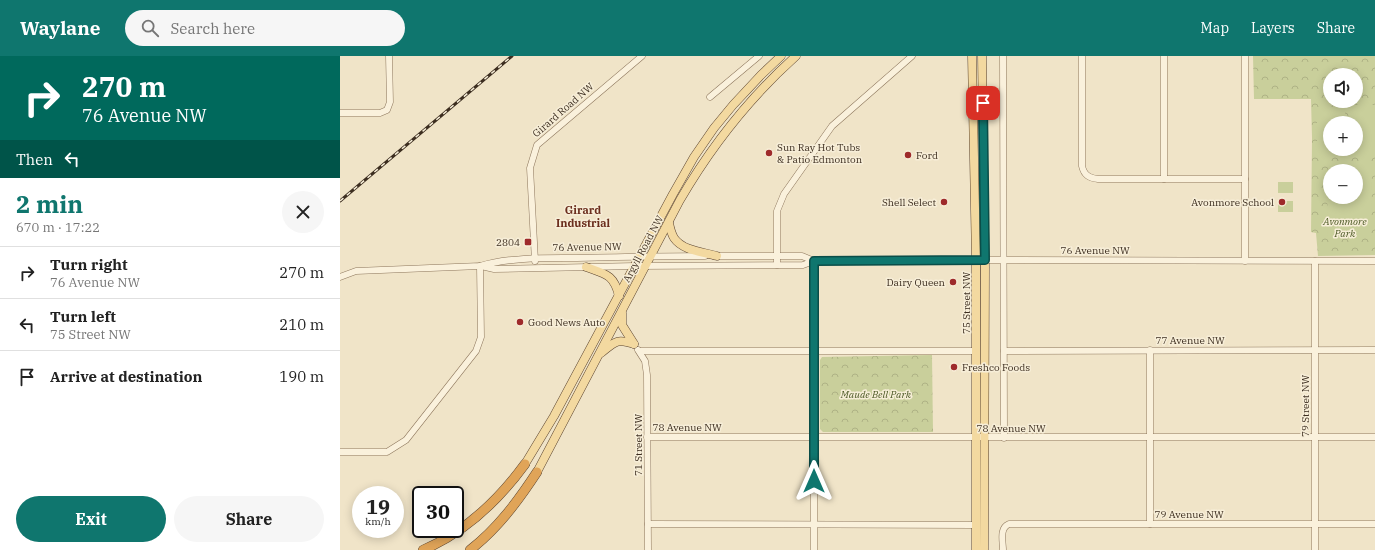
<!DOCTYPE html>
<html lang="en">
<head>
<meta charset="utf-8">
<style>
	body { margin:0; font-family:"IBM Plex Serif",serif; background:#f6f6f6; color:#222; height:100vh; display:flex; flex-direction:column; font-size:15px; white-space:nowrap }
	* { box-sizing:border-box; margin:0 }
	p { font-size:13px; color:#767676 }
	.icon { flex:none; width:22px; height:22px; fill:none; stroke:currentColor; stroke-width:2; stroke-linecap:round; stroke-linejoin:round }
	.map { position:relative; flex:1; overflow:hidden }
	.side { display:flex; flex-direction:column; background:#fff; width:340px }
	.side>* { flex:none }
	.hud { background:#00695c; color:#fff; overflow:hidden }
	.buttons { position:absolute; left:983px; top:12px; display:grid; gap:8px }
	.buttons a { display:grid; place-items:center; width:40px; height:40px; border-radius:50%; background:#fff; box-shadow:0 2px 10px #0003; font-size:20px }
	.speed { position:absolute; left:12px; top:430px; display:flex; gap:8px; font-size:20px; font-weight:700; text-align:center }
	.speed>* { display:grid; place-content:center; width:52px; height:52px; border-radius:50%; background:#fff; box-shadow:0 2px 10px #0003; line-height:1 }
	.speed small { font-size:10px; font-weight:400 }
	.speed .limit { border:2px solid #111; border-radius:6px; background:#fff; color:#111 }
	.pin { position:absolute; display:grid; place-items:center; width:34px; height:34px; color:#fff; margin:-17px; border-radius:8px; box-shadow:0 2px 6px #0006 }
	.me { position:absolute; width:44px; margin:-22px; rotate:0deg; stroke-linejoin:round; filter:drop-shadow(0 0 3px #0008) }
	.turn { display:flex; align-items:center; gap:14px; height:84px; padding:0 16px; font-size:18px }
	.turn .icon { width:52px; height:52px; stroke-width:2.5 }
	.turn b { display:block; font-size:28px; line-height:34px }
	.then { display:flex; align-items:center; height:38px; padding:0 16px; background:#0003; gap:8px; font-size:15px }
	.round { display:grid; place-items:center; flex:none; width:42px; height:42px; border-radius:21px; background:#f6f6f6 }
	.summary { display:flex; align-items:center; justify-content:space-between; height:68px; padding:0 16px }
	h1 { font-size:24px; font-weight:700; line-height:30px; color:#0f766e }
	.action { display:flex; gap:8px; margin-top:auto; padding:8px 16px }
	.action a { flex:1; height:46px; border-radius:24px; background:#0f766e; color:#fff; font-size:16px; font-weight:700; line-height:46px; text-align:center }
	.action a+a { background:#f6f6f6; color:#222 }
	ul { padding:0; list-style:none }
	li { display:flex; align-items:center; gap:12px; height:52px; padding:0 16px; border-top:1px solid #e0e0e0 }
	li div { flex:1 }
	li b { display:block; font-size:15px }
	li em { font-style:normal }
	header { display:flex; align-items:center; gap:24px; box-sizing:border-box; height:56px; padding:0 20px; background:#0f766e; color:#fff }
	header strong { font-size:19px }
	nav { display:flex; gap:22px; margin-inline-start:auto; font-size:14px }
	.search { width:280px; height:36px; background:#f6f6f6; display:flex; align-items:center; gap:10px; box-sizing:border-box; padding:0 14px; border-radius:22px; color:#767676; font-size:15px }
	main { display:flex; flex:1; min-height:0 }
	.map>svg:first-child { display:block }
	.park { fill:url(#park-crowns); fill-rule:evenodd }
	.pitch { fill:#c9cf9b; fill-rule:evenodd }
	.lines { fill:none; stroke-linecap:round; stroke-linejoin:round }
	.minor-casing { stroke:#8d765c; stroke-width:7 }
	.major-casing { stroke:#5b4430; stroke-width:9 }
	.highway-casing { stroke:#5b4430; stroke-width:10 }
	.minor { stroke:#faf1dc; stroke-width:6 }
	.major { stroke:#f3d9a0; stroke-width:8 }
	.highway { stroke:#e0a458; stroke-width:9 }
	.rail-casing { stroke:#3d2e20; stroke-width:3 }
	.rail { stroke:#f7eed8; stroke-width:1.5; stroke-dasharray:4.5; stroke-linecap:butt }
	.route-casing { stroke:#0a4d48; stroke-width:10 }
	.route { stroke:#0f766e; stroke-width:7 }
	.poi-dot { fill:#9e2a2b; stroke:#f7eed8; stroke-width:1.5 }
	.labels { text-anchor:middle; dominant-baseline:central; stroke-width:3; stroke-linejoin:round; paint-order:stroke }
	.street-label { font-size:10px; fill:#3d2e20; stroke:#f7eed8 }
	.poi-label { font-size:10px; fill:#3d2e20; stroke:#f7eed8; text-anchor:start }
	.park-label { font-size:10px; font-style:italic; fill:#4d5a26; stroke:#f7eed8 }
	.neighbourhood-label { font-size:11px; font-weight:bold; fill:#6b2e1e; stroke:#f7eed8 }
</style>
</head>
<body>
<header>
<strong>Waylane</strong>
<div class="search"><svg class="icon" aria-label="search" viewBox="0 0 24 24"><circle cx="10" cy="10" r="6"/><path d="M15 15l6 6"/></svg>Search here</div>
<nav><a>Map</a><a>Layers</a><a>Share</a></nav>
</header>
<main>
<section class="side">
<div class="hud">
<div class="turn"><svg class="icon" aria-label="right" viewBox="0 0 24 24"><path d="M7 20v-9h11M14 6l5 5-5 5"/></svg><div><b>270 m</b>76 Avenue NW</div></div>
<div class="then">Then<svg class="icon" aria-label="left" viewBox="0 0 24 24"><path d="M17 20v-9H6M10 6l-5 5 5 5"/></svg></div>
</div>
<div class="summary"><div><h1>2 min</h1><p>670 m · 17:22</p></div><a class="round"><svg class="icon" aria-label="close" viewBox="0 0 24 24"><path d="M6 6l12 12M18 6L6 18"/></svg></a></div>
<ul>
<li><svg class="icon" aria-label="right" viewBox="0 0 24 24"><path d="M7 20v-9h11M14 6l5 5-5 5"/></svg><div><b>Turn right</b><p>76 Avenue NW</p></div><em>270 m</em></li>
<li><svg class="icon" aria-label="left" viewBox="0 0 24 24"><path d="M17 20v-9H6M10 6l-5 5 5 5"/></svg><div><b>Turn left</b><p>75 Street NW</p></div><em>210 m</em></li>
<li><svg class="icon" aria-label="arrive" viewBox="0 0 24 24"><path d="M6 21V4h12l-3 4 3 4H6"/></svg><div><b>Arrive at destination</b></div><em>190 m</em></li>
</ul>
<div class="action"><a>Exit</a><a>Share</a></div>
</section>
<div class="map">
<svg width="1035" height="494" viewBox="0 0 1035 494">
	<defs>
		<pattern id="park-crowns" width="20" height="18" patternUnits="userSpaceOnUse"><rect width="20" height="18" fill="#c9cf9b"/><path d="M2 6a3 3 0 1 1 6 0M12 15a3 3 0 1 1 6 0" fill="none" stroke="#aeb285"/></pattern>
	</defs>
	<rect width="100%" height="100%" fill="#f0e4c8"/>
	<!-- park -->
	<g class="park">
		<path d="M 913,0 L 1035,0 L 1035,199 L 978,200 L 976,177 L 971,176 L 972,82 L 971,43 L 914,43 ZM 990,19 L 1016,19 L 1016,45 L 990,45 ZM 990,67 L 1016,67 L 1016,93 L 990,93 ZM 990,115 L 1016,115 L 1016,141 L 990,141 Z"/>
		<path d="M 592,299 L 593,376 L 483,376 L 480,373 L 480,304 L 482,301 Z"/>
	</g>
	<!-- pitch -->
	<g class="pitch">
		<path d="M 1009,49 L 1035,49 L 1035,96 L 1009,96 L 1009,93 L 1016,93 L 1016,67 L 1009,67 Z"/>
		<path d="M 977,52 L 1005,52 L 1005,67 L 990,67 L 990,93 L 1005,93 L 1005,96 L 977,96 Z"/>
		<path d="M 988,106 L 1032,106 L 1031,181 L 987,181 ZM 990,115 L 1016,115 L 1016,141 L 990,141 Z"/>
		<rect x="938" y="126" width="15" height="11"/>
		<rect x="938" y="145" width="15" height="11"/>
	</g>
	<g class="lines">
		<!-- minor casing -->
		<g class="minor-casing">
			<g id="minor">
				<path d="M 663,0 L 664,382"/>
				<path d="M 742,0 L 742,110 C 744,119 749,122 758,123 L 905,123"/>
				<path d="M 824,0 L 824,123"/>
				<path d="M 905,0 L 905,205"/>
				<path d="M 370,41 L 419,0"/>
				<path d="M 0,57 L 40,57 L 47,54 L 50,46 L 49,0"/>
				<path d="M 374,200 L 462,200 L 474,205 L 636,204 L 1035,205"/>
				<path d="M 195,205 L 190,112 L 197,89 L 302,0"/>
				<path d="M 437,209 L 437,155 L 444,138 L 492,70 L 572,0"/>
				<path d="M 141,210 L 154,213 L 295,210 L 463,209 L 474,205"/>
				<path d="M 0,221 L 16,215 L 140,210 C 171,201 205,202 237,202 C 279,201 322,200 365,200"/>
				<path d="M 298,294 L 305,305 L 307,319 L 308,494"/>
				<path d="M 810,294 L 810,468"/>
				<path d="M 300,295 L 636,295"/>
				<path d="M 664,295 L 1035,294"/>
				<path d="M 307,381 L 1035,381"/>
				<path d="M 0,396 L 47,396 L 66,384 L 136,295 L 141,281 L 140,210"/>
				<path d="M 308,468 L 635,469"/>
				<path d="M 474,494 L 474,205"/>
				<path d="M 663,494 C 663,486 659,472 669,468 L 1035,468"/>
				<path d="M 975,494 L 975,205"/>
			</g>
		</g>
		<!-- major casing -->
		<g class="major-casing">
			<g id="major">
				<path d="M 632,0 L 636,204 L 636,494"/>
				<path d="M 642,0 L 645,211 L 644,494"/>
				<path d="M 329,167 C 330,172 331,177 334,182 C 343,195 363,196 377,200"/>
				<path d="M 246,211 C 265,218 274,218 279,240"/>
				<path d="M 282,257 L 282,269 L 294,288"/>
				<path d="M 261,297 C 275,286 276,282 294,288"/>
				<path d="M 185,408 L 214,360 L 333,138 L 354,101 L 374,72 L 393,49 L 421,19 L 441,0"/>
				<path d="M 197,416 L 340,144 C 372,89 408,43 456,0"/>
			</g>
		</g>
		<!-- highway casing -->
		<g class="highway-casing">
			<g id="highway">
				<path d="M 83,494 C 125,476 158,445 185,408"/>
				<path d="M 130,494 C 158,472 178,445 197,416"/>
			</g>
		</g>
		<!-- minor -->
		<use href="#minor" class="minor"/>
		<!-- major -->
		<use href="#major" class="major"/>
		<!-- highway -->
		<use href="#highway" class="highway"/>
		<!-- rail casing -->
		<g class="rail-casing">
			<path id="rail" d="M 0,145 L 172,0"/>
		</g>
		<!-- rail -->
		<use href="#rail" class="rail"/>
	</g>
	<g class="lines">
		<!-- route casing -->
		<g class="route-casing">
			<path id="route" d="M 474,425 L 474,205 L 645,204 L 643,47"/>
		</g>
		<!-- route -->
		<use href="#route" class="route"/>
	</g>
	<!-- markers -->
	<g class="poi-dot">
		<circle cx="429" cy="97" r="4"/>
		<circle cx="568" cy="99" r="4"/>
		<circle cx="604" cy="146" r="4"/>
		<circle cx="942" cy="146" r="4"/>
		<rect x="184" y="182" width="8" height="8" rx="2"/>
		<circle cx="613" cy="226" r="4"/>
		<circle cx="180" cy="266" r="4"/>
		<circle cx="614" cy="311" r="4"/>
	</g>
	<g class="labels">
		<!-- street labels -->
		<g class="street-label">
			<text transform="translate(223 54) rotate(-41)">Girard Road NW</text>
			<text transform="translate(247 191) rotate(-1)">76 Avenue NW</text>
			<text transform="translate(303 193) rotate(-62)">Argyll Road NW</text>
			<text x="755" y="194">76 Avenue NW</text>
			<text transform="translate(626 247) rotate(-90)">75 Street NW</text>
			<text x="850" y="284">77 Avenue NW</text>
			<text transform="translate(965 350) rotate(-90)">79 Street NW</text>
			<text x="347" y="371">78 Avenue NW</text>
			<text x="671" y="372">78 Avenue NW</text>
			<text transform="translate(298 389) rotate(-90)">71 Street NW</text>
			<text x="849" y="458">79 Avenue NW</text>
		</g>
		<!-- poi labels -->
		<g class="poi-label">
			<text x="437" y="91">Sun Ray Hot Tubs<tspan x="437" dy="12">&amp; Patio Edmonton</tspan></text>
			<text x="576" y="99">Ford</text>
			<text x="596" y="146" text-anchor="end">Shell Select</text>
			<text x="934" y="146" text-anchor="end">Avonmore School</text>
			<text x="180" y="186" text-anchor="end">2804</text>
			<text x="605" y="226" text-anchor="end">Dairy Queen</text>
			<text x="188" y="266">Good News Auto</text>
			<text x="622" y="311">Freshco Foods</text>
		</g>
		<!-- park labels -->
		<g class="park-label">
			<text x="1005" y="165">Avonmore<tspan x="1005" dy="12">Park</tspan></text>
			<text x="536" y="338">Maude Bell Park</text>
		</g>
		<!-- neighbourhood labels -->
		<g class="neighbourhood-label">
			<text x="243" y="154">Girard<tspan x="243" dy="13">Industrial</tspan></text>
		</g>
	</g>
</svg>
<div class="buttons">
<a><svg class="icon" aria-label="sound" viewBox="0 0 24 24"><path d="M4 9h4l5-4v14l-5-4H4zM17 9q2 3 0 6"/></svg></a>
<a>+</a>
<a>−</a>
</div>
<div class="speed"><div>19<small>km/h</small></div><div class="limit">30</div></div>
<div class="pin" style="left:643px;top:47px;background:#d93025"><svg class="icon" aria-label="arrive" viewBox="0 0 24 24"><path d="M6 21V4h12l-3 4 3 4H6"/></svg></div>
<svg class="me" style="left:474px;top:425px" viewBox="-20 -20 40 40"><path d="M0-17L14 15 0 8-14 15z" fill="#0f766e" stroke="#fff" stroke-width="4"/></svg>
</div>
</main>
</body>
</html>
